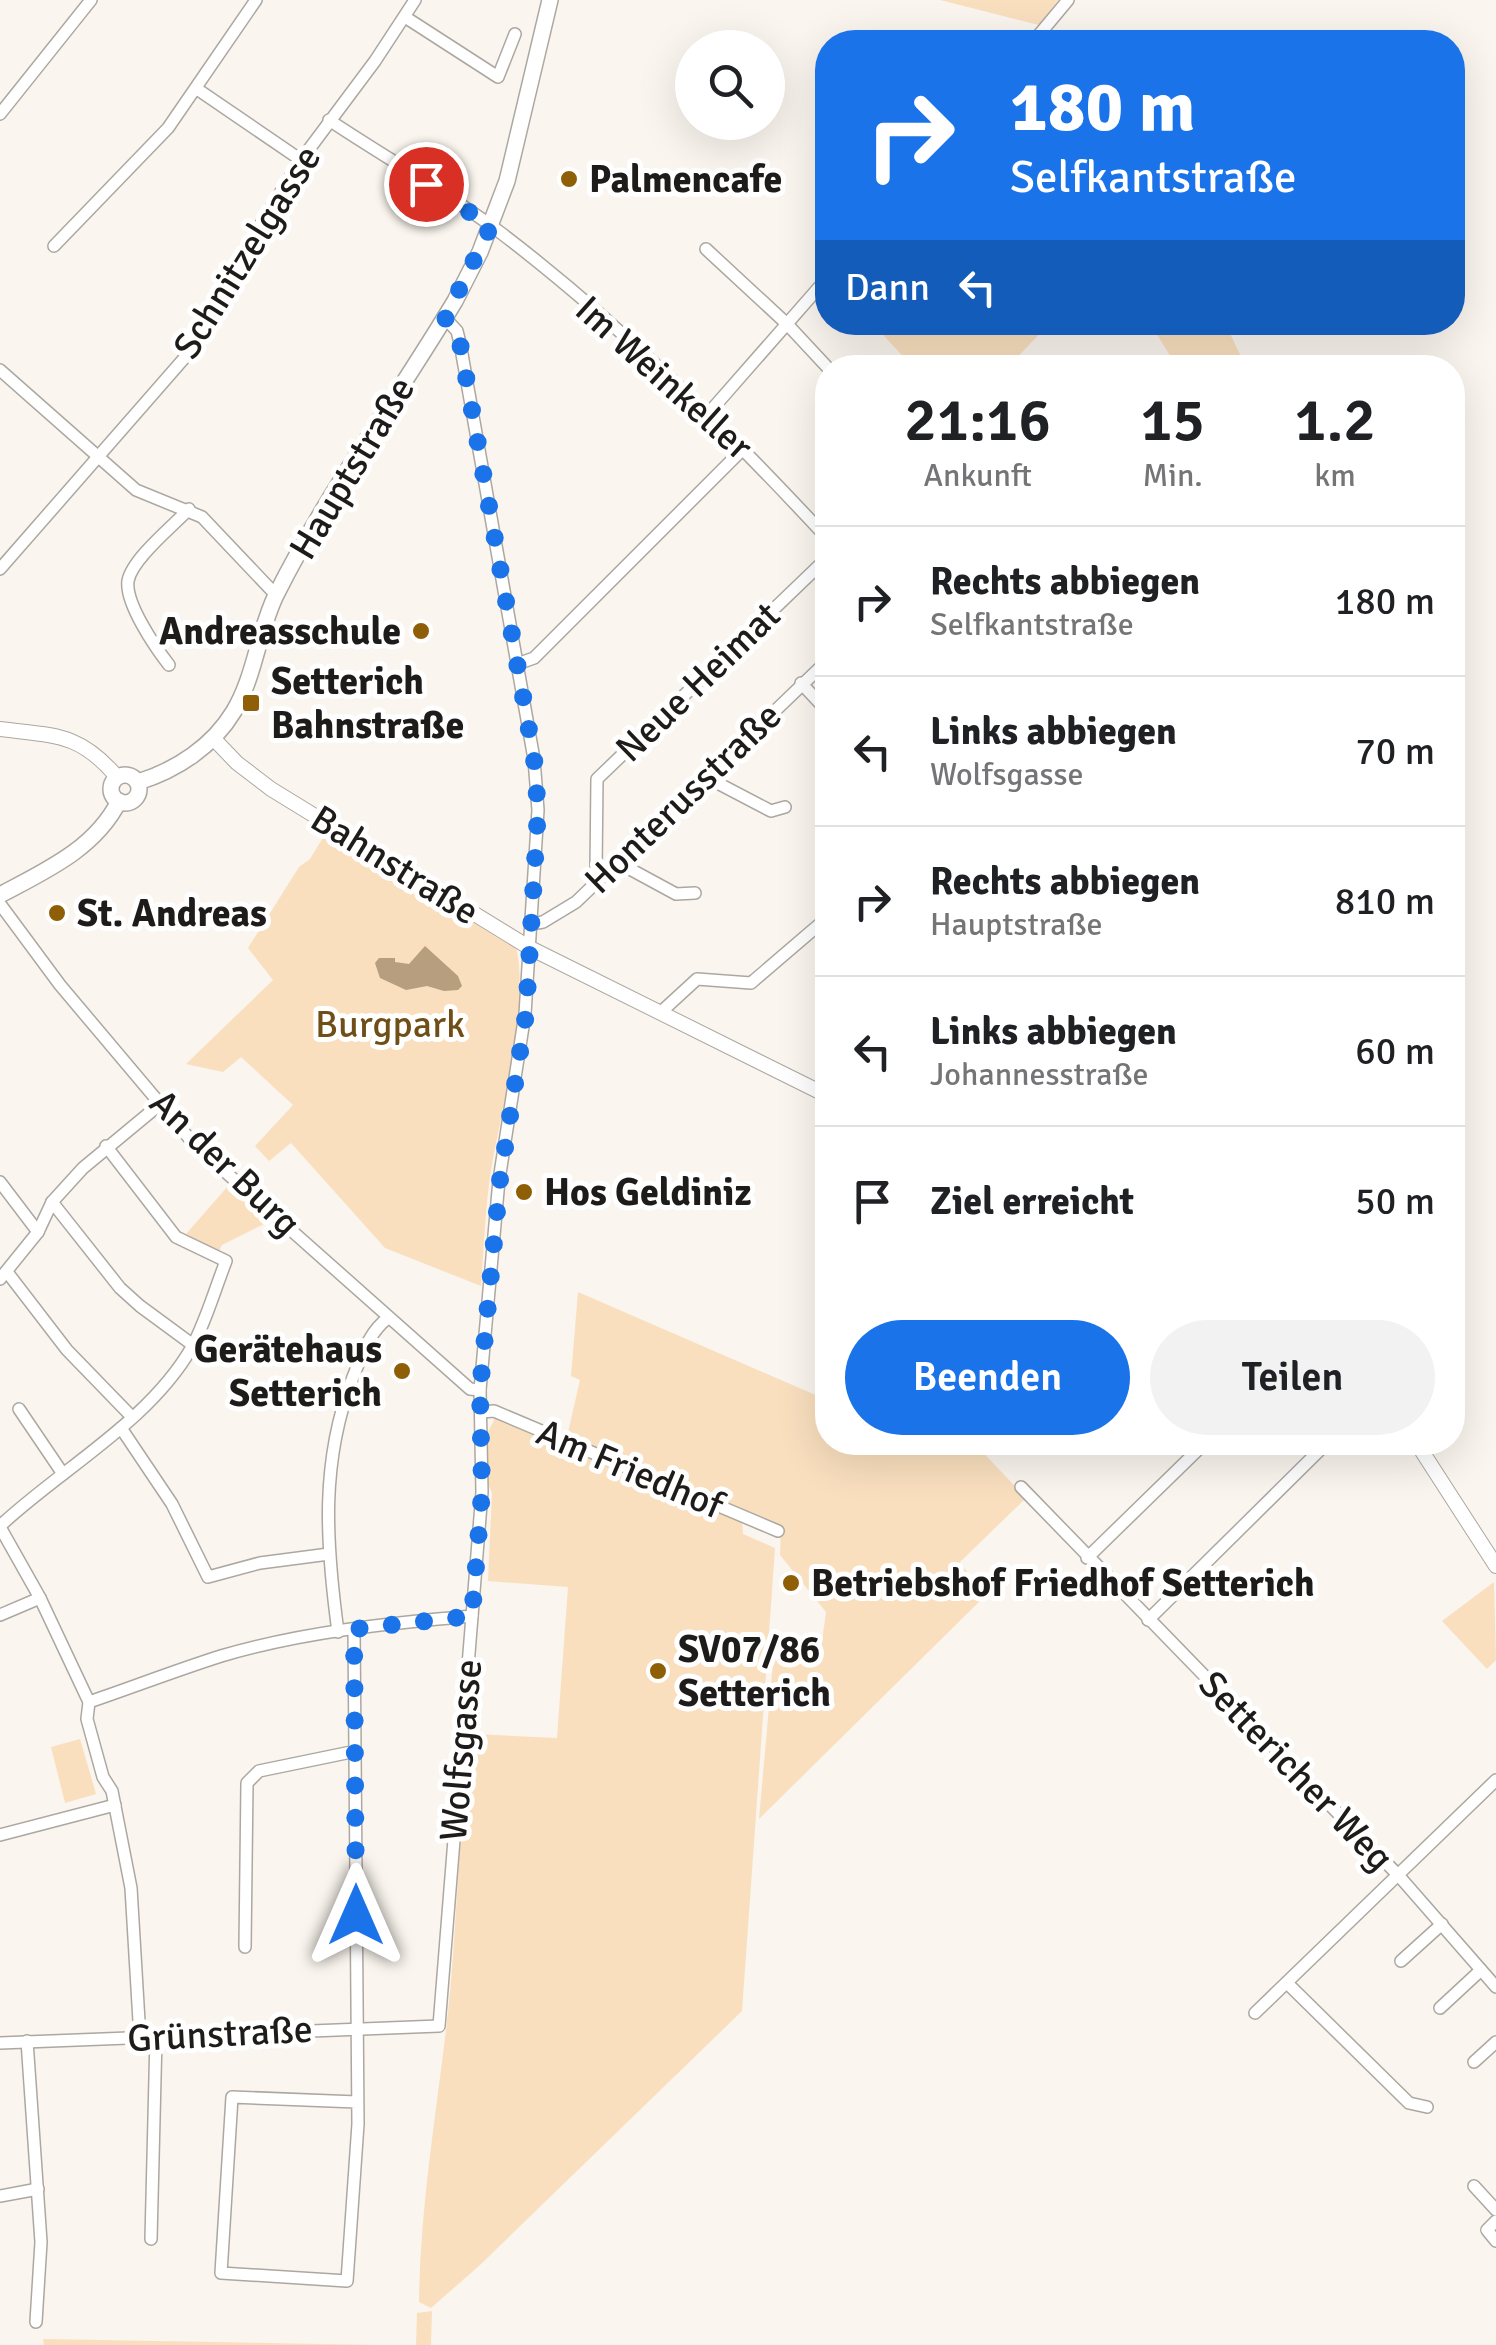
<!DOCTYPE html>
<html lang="de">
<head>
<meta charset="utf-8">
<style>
	body { margin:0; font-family:Signika,sans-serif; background:#f2f2f2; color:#202124; height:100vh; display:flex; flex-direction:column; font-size:38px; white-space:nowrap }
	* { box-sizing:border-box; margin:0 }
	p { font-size:32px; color:#757577 }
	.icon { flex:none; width:55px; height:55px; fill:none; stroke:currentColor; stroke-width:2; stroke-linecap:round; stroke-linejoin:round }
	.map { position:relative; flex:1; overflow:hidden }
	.side { position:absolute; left:815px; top:355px; width:650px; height:1100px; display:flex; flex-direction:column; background:#fff; border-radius:40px; box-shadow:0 10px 40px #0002 }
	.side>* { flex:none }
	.guide { position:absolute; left:815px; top:30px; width:650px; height:305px; border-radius:40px; box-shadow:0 10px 40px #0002; background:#1a73e8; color:#fff; overflow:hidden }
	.tools { position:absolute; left:675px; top:30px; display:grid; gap:20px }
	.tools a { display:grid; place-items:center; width:110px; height:110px; border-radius:50%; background:#fff; box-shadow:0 10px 40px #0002; font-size:50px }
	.pin { position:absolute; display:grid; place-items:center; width:85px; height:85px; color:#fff; margin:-42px; border:5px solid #fff; border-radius:50%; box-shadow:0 2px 10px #0007 }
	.me { position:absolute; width:110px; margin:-55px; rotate:0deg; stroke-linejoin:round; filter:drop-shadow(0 0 8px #0008) }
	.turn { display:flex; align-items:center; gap:35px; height:210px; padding:0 30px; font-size:45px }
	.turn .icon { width:130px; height:130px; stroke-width:2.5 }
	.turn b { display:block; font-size:70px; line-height:85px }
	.then { display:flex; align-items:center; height:95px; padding:0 30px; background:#0003; gap:20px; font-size:38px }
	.eta { display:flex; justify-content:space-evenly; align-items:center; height:170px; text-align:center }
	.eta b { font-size:60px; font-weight:600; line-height:70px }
	.primary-button { display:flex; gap:20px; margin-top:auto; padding:20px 30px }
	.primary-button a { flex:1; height:115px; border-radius:60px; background:#1a73e8; color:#fff; font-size:40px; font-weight:600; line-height:115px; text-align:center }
	.primary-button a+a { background:#f2f2f2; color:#202124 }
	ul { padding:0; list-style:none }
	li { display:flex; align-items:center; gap:30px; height:150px; padding:0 30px; border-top:2px solid #e0e0e0 }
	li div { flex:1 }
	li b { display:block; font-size:38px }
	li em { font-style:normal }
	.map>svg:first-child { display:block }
	.green { fill:#f9dfbe }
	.water { fill:#b69e7e }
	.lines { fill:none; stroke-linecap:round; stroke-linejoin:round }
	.minor-casing { stroke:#aca8a1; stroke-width:14 }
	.tertiary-casing { stroke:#aca8a1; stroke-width:16 }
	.secondary-casing { stroke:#aca8a1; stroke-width:18 }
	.minor { stroke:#fff; stroke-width:11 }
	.tertiary { stroke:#fff; stroke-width:14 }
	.secondary { stroke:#fff; stroke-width:15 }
	.route { stroke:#1a73e8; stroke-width:18; stroke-dasharray:0 32.4 }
	.poi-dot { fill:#8e5f07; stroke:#fff; stroke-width:4 }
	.labels { text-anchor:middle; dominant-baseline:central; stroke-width:10; stroke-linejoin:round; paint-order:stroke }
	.poi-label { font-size:38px; font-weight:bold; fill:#1e1c1a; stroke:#fff; text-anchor:start }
	.street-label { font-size:38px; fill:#1e1c1a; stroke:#fff }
	.park-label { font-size:38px; fill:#704e17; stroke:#fff }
</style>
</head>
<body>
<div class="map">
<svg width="1496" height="2345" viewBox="0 0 1496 2345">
	<rect width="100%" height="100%" fill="#faf5ee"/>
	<!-- green -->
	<g class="green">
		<path d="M 940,0 L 1058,0 L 1039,25 Z"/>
		<path d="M 872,323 L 1050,323 L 1007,368 L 913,367 Z"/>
		<path d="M 1150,323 L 1225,323 L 1246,367 L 1177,367 Z"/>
		<path d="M 324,836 L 516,947 C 530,1001 501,1112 491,1170 C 485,1208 484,1248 481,1286 L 385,1248 L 291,1143 L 269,1161 L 255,1146 L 293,1105 L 241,1057 L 223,1072 L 186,1064 L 273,980 L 248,948 L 299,867 L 310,859 Z"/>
		<path d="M 229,1185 L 268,1222 L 222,1245 L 219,1251 L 186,1234 Z"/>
		<path d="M 578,1292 L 827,1400 L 828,1442 L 974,1443 L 1026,1498 L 959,1563 L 988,1593 L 759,1819 L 773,1662 L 783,1652 L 796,1659 L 809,1660 L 821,1649 L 826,1612 L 780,1555 L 781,1529 L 567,1437 L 580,1380 L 571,1376 Z"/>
		<path d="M 496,1416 L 742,1522 L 743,1534 L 775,1548 L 742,2011 L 480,2265 L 431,2308 L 419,2302 C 420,2208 436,2115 447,2022 C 458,1927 457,1829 473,1734 L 557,1738 L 568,1587 L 488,1581 L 492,1493 L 486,1479 L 488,1432 Z"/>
		<path d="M 1494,1582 L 1496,1660 L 1487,1669 L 1442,1621 Z"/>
		<path d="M 80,1739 L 96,1794 L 65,1803 L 51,1747 Z"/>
		<path d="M 432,2311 L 431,2345 L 416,2345 L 417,2313 Z"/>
		<path d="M 43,2339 L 375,2345 L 44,2345 Z"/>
	</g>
	<!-- water -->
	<path class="water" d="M 425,946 L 458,976 L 462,986 L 458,990 L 444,991 L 427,986 L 406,990 L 380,978 L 375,963 L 379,958 L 395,958 L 395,962 L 409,964 Z"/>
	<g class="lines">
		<!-- minor casing -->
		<g class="minor-casing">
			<g id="minor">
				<path d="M 405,17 L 498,77 L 515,34"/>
				<path d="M 1033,42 L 1068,0"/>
				<path d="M 197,89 L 301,160"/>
				<path d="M 0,114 L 91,0"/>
				<path d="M 329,120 C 386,158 447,192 501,233 C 619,323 727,430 828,539"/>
				<path d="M 54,246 L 168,128 L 256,0"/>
				<path d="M 706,249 L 787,324 L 828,368"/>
				<path d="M 0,370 L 136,490 L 202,517 L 276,595"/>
				<path d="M 707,415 L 828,277"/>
				<path d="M 0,569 L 201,339 L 261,224 L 301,160 L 375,61 L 415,0"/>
				<path d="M 517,664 L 534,658 L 744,448"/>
				<path d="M 169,665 C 155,647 125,603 128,581 C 132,559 173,526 189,509"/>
				<path d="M 801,683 L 828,712"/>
				<path d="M 706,777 L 771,811 L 785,807"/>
				<path d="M 617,862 L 676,894 L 695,893"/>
				<path d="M 602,877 L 596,870 L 597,779 L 828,557"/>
				<path d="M 0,904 L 60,985 L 194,1144 L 470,1389 L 480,1390"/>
				<path d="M 531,924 L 543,922 L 576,902 L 828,660"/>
				<path d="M 660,1013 L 697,979 L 751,983 L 828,917"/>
				<path d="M 826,1054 L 828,1052"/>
				<path d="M 0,1182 L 38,1232"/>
				<path d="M 52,1202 L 120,1288 L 140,1306 L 193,1345"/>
				<path d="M 7,1272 L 67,1350 L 132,1417"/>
				<path d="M 0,1279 L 38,1232 L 52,1202 L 83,1168 L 159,1105"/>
				<path d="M 19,1409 L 63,1474"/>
				<path d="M 481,1412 L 494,1411 L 778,1531"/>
				<path d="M 121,1428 L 172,1504 L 208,1577 L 260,1563 L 329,1554"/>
				<path d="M 1021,1487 L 1399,1876 L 1496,1987"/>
				<path d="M 0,1526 C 62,1468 149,1422 192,1347 C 206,1321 215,1289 226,1261 L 176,1237 L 106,1146"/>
				<path d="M 0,1527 L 40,1598 L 89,1702 L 87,1719 L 103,1777 L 112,1791 L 131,1888 L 140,2038"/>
				<path d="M 1087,1558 L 1206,1442"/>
				<path d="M 0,1615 L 40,1598"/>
				<path d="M 1148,1620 L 1328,1442"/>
				<path d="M 354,1629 L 358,2124 L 347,2281 L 221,2273 L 232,2097 L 357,2102"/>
				<path d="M 338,1632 C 326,1543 320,1462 353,1377 C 362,1355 369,1332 388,1318"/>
				<path d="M 89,1702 C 133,1687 177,1670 221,1656 C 302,1632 389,1623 472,1616"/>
				<path d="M 0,1835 L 115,1805"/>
				<path d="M 245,1947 L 247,1783 L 259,1771 L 356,1751"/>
				<path d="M 1401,1961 L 1442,1924"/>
				<path d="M 1287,1983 L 1409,2103 L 1427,2107"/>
				<path d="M 1440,2008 L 1481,1970"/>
				<path d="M 1255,2013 L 1496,1780"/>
				<path d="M 27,2041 L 41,2242 L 36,2322"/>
				<path d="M 0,2043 L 439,2026 L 482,1492 L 480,1390 L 499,1180 L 525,1014 L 538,810 L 534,759 L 460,343 L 457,331 L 445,318"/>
				<path d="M 1474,2062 L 1496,2042"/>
				<path d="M 1474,2186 L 1496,2210"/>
				<path d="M 0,2196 L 38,2189"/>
				<path d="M 1496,2221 L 1487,2230 L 1496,2241"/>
				<path d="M 151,2239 L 156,2037"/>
			</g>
		</g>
		<!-- tertiary casing -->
		<g class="tertiary-casing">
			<g id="tertiary">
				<path d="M 0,729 C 54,736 79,732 117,777"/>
				<path d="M 213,738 L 237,763 L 271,789 L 530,948 L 828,1096"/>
				<path d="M 1416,1442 L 1496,1566"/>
			</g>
		</g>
		<!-- secondary casing -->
		<g class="secondary-casing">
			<g id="secondary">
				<circle cx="125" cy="789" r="14"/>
				<path d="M 138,782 C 177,770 213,746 234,711 C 255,676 258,632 276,595 C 327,493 396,399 455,301 L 480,252 L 507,181 L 550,0"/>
				<path d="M 0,895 C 45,871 95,849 119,801"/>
			</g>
		</g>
		<!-- minor -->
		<use href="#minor" class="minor"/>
		<!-- tertiary -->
		<use href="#tertiary" class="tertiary"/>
		<!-- secondary -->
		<use href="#secondary" class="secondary"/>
	</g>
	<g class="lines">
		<!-- route -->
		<path class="route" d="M 356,1915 L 354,1629 L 472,1616 L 482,1492 L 480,1390 L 485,1336 L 500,1180 L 526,1014 L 538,810 L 534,758 L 460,343 L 457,332 L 445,318 L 491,226 L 426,184"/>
	</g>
	<!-- markers -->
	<g class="poi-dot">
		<circle cx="569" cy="179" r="10"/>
		<circle cx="421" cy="631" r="10"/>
		<rect x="241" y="693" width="20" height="20" rx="5"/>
		<circle cx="57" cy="913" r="10"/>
		<circle cx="524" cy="1192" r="10"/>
		<circle cx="402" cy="1371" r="10"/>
		<circle cx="791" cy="1583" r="10"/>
		<circle cx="658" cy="1671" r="10"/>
	</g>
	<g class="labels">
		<!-- poi labels -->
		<g class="poi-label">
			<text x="589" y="179">Palmencafe</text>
			<text x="401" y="631" text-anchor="end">Andreasschule</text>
			<text x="271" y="681">Setterich<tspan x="271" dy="44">Bahnstraße</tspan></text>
			<text x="77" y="913">St. Andreas</text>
			<text x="544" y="1192">Hos Geldiniz</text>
			<text x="382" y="1349" text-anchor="end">Gerätehaus<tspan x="382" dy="44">Setterich</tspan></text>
			<text x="811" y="1583">Betriebshof Friedhof Setterich</text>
			<text x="678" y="1649">SV07/86<tspan x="678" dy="44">Setterich</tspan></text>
		</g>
		<!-- street labels -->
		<g class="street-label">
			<text transform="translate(247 252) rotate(-58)">Schnitzelgasse</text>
			<text transform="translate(664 378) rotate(42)">Im Weinkeller</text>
			<text transform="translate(352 468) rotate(-59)">Hauptstraße</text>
			<text transform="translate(698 682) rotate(-44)">Neue Heimat</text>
			<text transform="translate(683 798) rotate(-44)">Honterusstraße</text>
			<text transform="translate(395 865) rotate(32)">Bahnstraße</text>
			<text transform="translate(225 1163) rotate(44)">An der Burg</text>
			<text transform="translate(630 1469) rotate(23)">Am Friedhof</text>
			<text transform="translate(461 1750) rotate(-85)">Wolfsgasse</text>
			<text transform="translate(1296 1771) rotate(46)">Settericher Weg</text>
			<text transform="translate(220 2034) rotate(-3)">Grünstraße</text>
		</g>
		<!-- park labels -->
		<g class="park-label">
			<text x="390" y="1024">Burgpark</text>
		</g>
	</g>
</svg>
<div class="tools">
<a><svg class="icon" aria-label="search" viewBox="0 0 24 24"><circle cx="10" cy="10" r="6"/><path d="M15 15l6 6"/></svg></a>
</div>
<div class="pin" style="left:426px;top:184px;background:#d93025"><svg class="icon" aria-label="arrive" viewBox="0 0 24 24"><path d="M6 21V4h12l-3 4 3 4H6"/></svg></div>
<svg class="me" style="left:356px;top:1915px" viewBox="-20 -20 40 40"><path d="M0-17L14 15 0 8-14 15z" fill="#1a73e8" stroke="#fff" stroke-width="4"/></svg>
<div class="guide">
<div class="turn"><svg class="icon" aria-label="right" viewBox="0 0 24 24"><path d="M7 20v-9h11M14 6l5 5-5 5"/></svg><div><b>180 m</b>Selfkantstraße</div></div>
<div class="then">Dann<svg class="icon" aria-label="left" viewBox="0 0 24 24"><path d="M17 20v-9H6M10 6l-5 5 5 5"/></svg></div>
</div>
<section class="side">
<div class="eta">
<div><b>21:16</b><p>Ankunft</p></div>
<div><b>15</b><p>Min.</p></div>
<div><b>1.2</b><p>km</p></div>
</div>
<ul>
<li><svg class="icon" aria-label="right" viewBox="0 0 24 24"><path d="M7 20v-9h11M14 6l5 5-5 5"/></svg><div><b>Rechts abbiegen</b><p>Selfkantstraße</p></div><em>180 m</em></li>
<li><svg class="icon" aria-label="left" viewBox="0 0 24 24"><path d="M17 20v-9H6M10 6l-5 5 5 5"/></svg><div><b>Links abbiegen</b><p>Wolfsgasse</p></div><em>70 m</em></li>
<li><svg class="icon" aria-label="right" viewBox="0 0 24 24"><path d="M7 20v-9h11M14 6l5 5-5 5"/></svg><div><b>Rechts abbiegen</b><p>Hauptstraße</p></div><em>810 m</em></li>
<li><svg class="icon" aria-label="left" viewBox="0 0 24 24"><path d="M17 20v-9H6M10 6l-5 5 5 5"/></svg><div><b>Links abbiegen</b><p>Johannesstraße</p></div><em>60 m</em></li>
<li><svg class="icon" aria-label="arrive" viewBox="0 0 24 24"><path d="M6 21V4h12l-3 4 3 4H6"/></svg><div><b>Ziel erreicht</b></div><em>50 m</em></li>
</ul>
<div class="primary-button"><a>Beenden</a><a>Teilen</a></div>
</section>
</div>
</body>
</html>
